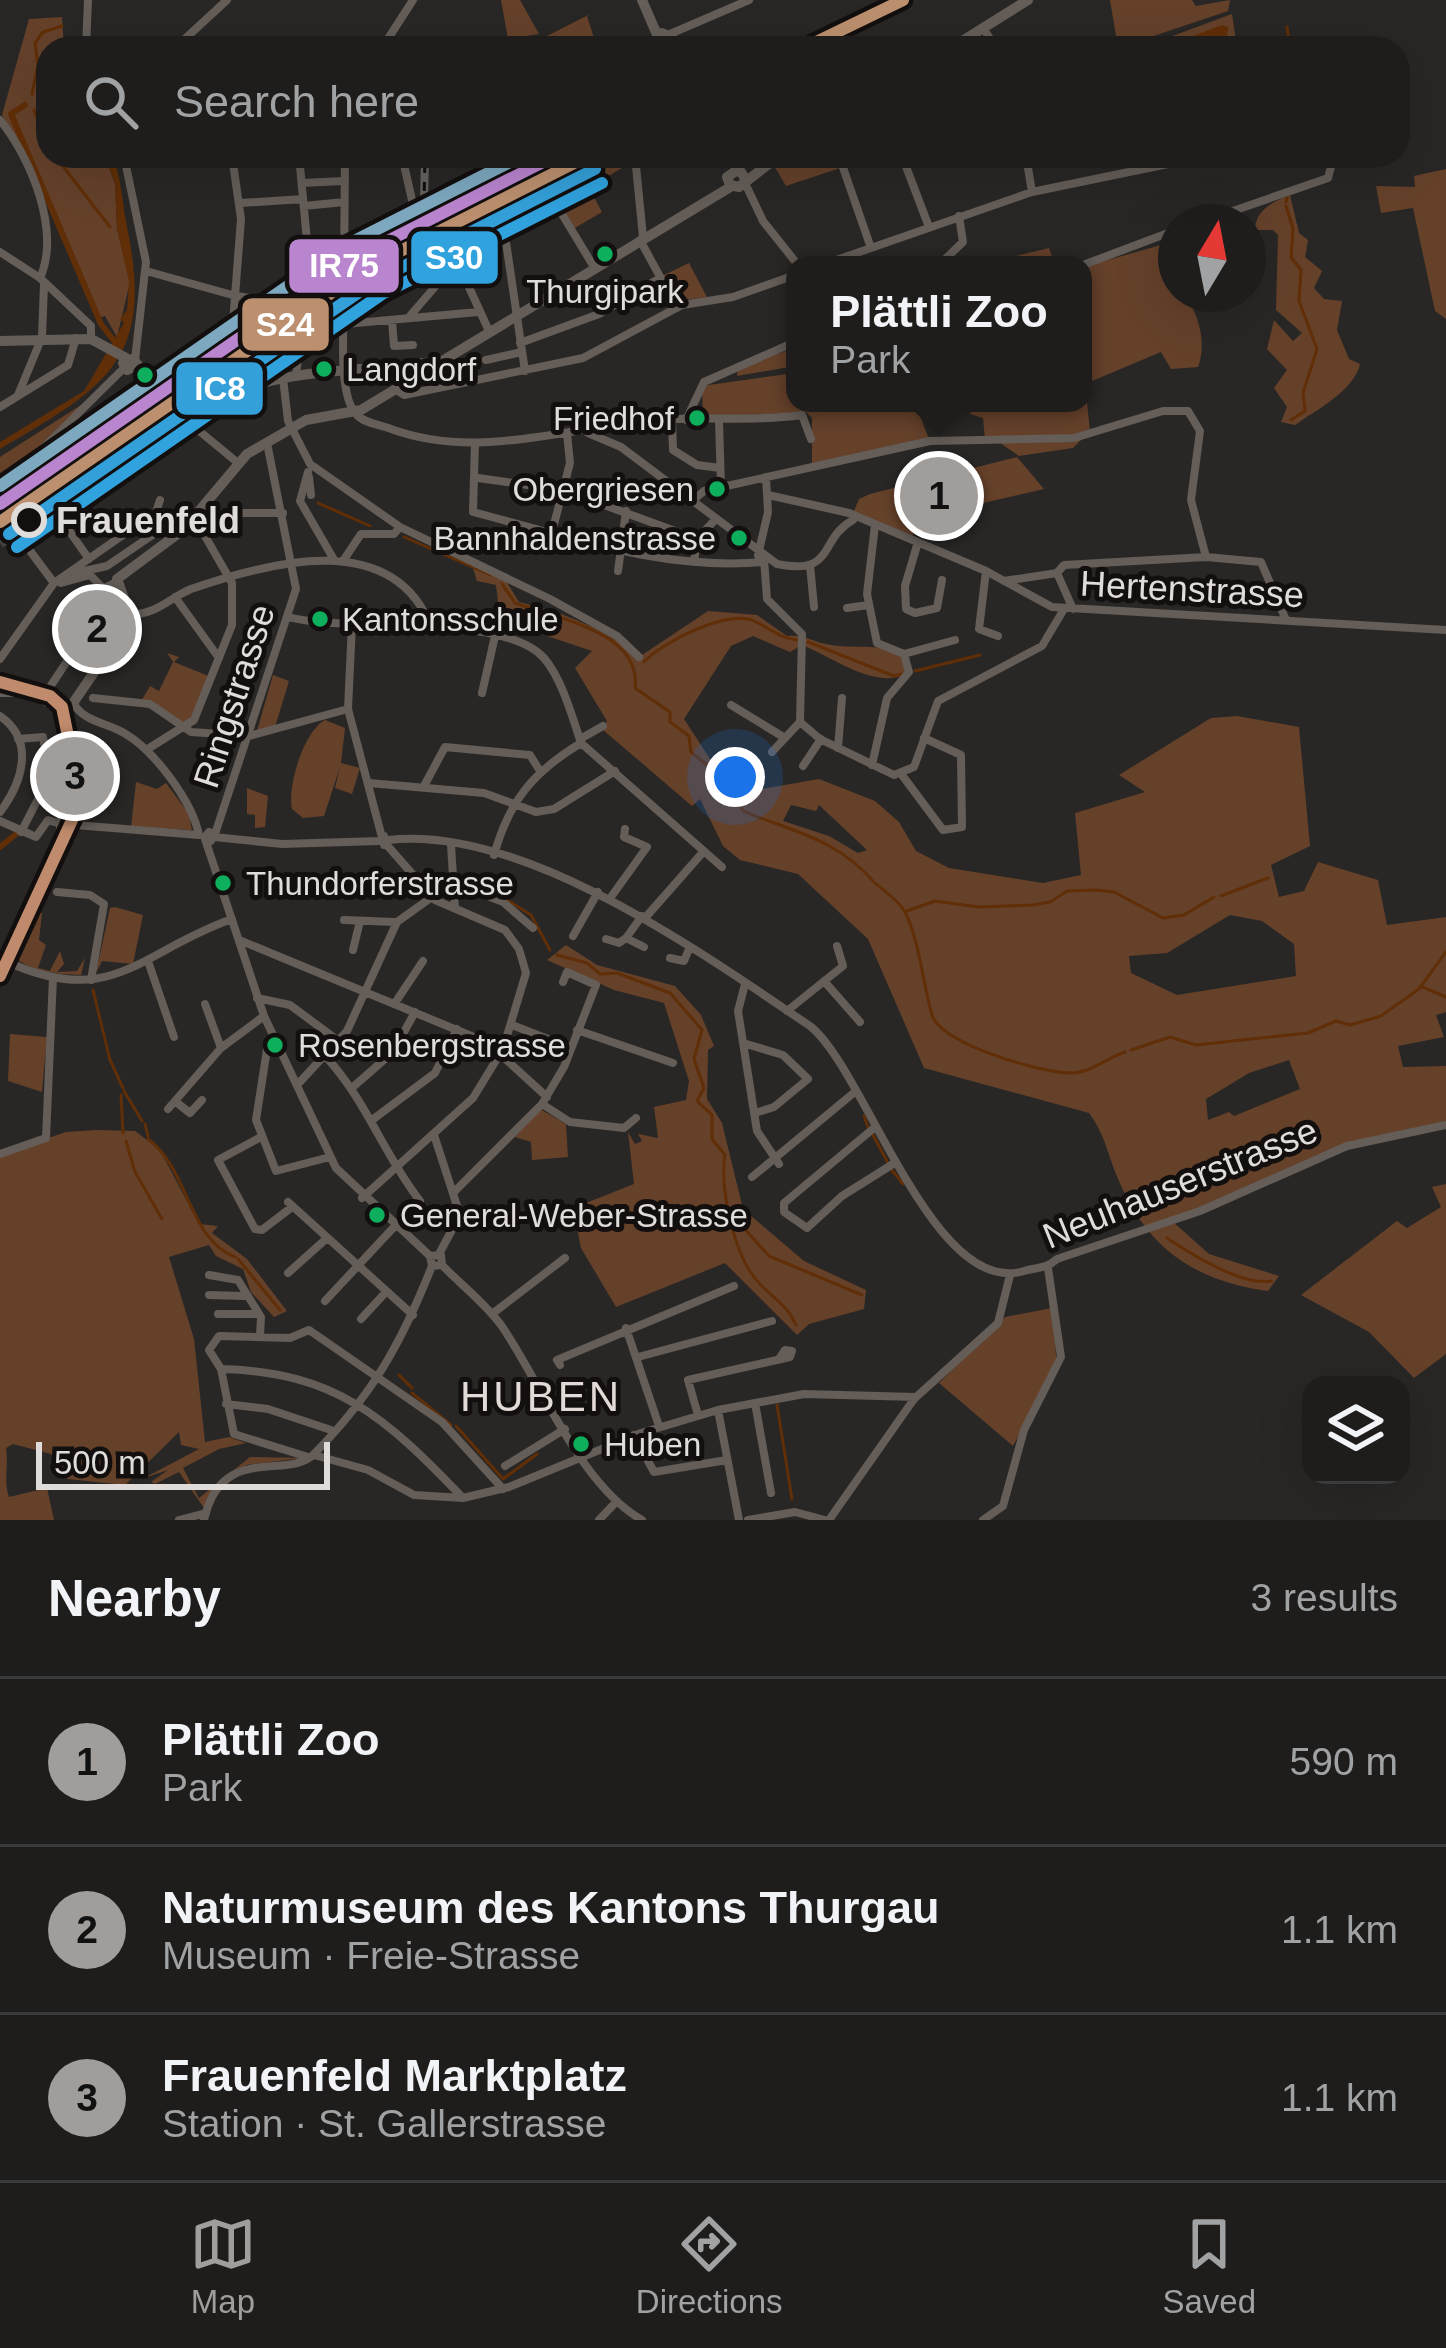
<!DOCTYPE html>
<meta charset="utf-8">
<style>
:root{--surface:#1f1d1c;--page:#272625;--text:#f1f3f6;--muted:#a1a2a3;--line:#3c3b3b;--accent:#a09d9b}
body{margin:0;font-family:Arial,sans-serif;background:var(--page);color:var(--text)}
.controls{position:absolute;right:36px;bottom:36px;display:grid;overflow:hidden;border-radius:24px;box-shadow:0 12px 48px #0002}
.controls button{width:108px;height:108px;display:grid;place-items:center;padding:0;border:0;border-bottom:3px solid var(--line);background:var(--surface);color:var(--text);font:60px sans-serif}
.compass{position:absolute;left:1158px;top:204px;width:108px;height:108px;border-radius:50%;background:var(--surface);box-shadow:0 12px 48px #0002;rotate:10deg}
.scale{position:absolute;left:36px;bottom:30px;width:294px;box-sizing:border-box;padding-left:12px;border:6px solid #e0dcda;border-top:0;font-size:33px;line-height:42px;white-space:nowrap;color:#e0dcda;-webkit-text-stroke:9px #120f0e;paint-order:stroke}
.you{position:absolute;left:735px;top:777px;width:42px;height:42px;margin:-30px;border:9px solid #fff;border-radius:50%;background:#1a73e8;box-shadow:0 0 0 18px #1a73e833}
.badge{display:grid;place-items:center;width:78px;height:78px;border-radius:50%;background:var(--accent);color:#111;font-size:39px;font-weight:700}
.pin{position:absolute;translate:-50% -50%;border:6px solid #fff;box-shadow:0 3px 12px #0006}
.popup{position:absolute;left:786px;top:256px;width:306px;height:156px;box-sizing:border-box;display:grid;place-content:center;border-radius:24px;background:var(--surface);filter:drop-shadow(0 3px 9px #0005);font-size:39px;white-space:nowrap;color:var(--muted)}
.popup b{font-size:45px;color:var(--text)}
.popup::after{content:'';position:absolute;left:50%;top:100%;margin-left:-24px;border:24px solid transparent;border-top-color:var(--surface)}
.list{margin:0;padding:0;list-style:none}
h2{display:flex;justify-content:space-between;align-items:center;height:156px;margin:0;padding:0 48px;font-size:51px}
h2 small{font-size:39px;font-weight:400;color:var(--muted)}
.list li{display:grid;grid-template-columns:78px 1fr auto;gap:36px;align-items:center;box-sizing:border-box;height:168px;padding:0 48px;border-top:3px solid var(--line)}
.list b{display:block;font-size:45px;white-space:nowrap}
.list p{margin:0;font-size:39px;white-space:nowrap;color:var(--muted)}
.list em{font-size:39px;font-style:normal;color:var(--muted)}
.icon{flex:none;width:66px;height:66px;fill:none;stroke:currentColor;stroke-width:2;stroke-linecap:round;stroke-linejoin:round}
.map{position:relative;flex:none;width:1446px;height:1520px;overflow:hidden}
.search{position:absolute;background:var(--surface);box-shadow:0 12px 48px #0002;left:36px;right:36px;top:36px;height:132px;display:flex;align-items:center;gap:30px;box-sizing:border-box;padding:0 42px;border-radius:36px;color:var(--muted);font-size:45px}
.sheet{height:660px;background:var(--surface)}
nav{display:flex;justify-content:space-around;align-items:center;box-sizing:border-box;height:168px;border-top:3px solid var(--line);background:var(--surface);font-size:33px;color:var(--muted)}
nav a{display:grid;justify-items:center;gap:6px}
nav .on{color:var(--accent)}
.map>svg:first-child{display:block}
</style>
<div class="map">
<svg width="1446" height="1520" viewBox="0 0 1446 1520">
<rect width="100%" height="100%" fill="#292725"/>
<path fill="#65412a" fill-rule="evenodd" d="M501 0H520L539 34 508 39Z
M1110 0H1192L1196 6 1230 0 1228 11 1118 48Z
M596 11 587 16 594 38 545 43V37Z
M1232 14 1237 48H1225L1228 27 1181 45 1172 41 1161 48H1140Z
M62 17 64 48H48V156H105L115 184 117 228 130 282 117 337 105 316 97 318 58 220 2 115 29 19Z
M622 156H629L630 163 589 188 602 212 573 229 554 197 556 188Z
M784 156H836L840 168 786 186 773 164Z
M1446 169V319L1435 311 1413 208 1381 213 1376 186 1415 187 1414 176Z
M1290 195 1299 233 1308 240 1305 257 1322 271 1314 288 1324 299 1342 301 1337 330 1349 359 1360 364C1354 391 1316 410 1295 425L1281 422 1287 407 1274 388 1287 370 1267 349 1274 320 1293 341 1302 333 1276 310 1278 235 1273 230H1255C1255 211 1273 201 1290 195Z
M1161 245 1176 255V294H1184C1199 314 1207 343 1198 367L1171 369 1161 352 1085 384 1090 431 1073 448 1019 456 996 440 985 439 983 418 970 414 972 403H1083V267Z
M1049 248 1055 265 982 264Z
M689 263 707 297 677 301 662 276Z
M795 348V366L737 376 738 368Z
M795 373V403H915L929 439 812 464V418L806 412 703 417 702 386Z
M81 405 85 410 38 453 0 479V457Z
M1017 457 1044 489 944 512 941 505 914 510 913 536 853 513 859 499 870 494Z
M472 565 505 579 519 602C562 612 604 628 639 657L708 611 757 615 787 636C804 634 811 641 826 644 853 650 876 642 904 654L908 673C876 691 833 657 802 645L790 652 753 636 731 646 684 719 723 779 740 793 819 779 875 801 899 822 916 851 949 868 1043 883 1081 875 1075 813 1145 792 1119 775 1211 718 1237 716 1299 727 1310 846 1271 865 1279 897 1304 891 1318 862 1378 880 1387 925 1446 917V1012L1436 1015 1444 1037 1398 1046 1403 1067 1446 1066V1125L1347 1146 1173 1222 1209 1254 1279 1276 1268 1291C1195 1281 1148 1249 1119 1181 1108 1156 1105 1134 1089 1113L924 1068 868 939 798 874 740 860 723 846 700 799 692 806 602 729 607 721 575 668 592 651 535 632H514L500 619 496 585 477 581ZM791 805 816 811 819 805 867 850 858 853 829 836 783 821ZM1230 915 1262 921 1294 944 1296 976 1177 995 1131 973 1129 956 1167 953ZM1289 1060 1300 1089 1234 1116 1229 1112 1208 1120 1206 1099 1249 1073Z
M167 653 179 657 174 662 211 677 187 729 164 710 140 703 150 686 159 691 173 662Z
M273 675 289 681 275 727 257 731Z
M325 720 345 728 341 763 360 768 352 794 335 788 340 767 324 816 303 818 292 809C287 786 304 731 325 720Z
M136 782 157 789 166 783 189 814 192 830 131 827Z
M247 788 268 796 265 827 255 828V815L247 814Z
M115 907 143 915 133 964 102 961 96 973 110 908Z
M36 911 42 913 39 940 46 945 38 968 50 971 60 951 64 964 57 972 77 971 85 958 81 975C57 974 34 972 15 958Z
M566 945 597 965 675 986 701 1015 714 1046 708 1050 707 1099 722 1123 743 1209 804 1261 866 1290 864 1309 809 1324 797 1335 725 1263 616 1307 581 1248 575 1218 586 1203 634 1184 628 1132 635 1144 642 1141 638 1134 658 1138 654 1107 686 1100 689 1081 664 1003 614 990 547 960Z
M10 1034 47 1037 42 1092 8 1081Z
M540 1109 566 1124 568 1157 532 1160 531 1142 515 1137Z
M96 1130 135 1131 160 1150 199 1224 218 1226 212 1233 247 1259 287 1311 274 1317 251 1292 243 1269 216 1256 209 1245 169 1257 194 1339 205 1442 229 1437 246 1443 219 1449 183 1468 199 1498 250 1457 304 1458 246 1465 204 1508 179 1472 155 1484 151 1482 168 1470 144 1478 199 1449 181 1445 179 1432 125 1485 68 1479 51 1454 13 1444 6 1448C9 1466 3 1480 9 1497L47 1488 54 1520H0V1154L66 1132Z
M1446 1184V1354L1414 1378 1369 1332 1301 1295 1397 1221 1407 1228 1441 1207 1432 1187Z
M1052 1308 1057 1366 1013 1446 939 1383 1005 1317Z"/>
<path fill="#602e07" d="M1222 25 1228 27 1225 48H1161Z
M105 156H113C122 181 122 203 127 227 155 360 106 387 0 449V442L84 391 124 323 120 319 127 310 129 282 117 228 115 183Z"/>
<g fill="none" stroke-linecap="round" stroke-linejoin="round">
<path stroke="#602e07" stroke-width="3" d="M1287 27 1290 48
M32 94 38 65 35 43 43 32 62 26
M34 110 48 148
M55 156 110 227
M1286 202 1287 197
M1286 206 1293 228 1291 257 1301 270 1299 301 1317 349 1303 393 1305 411 1291 420
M318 503 370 526
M404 537 491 575
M502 584 515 603C560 619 642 633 635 688L670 712V722L689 736 691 752 729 783 743 811C790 831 836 838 873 881 884 892 898 899 905 912 921 945 922 983 933 1018 949 1046 1038 1072 1071 1073 1091 1073 1108 1057 1125 1052
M808 642 894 676 902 674
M644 662C662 642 728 609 754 621 770 628 779 638 797 640
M915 671 980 655
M417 874 449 878
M309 875 362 886 391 883
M456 880 493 891 531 915 550 950
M1221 896 1268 878
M907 911 935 901 979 907 1033 905 1050 902 1067 891 1096 890 1114 892 1163 918 1184 915 1214 897
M557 955 587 963 600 974 617 973 670 993 702 1030 694 1059 704 1088 697 1101 712 1115V1139L725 1155C719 1187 734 1258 760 1284 773 1298 788 1306 796 1325
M1420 986 1446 997
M93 990 110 1060 123 1088
M1131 1050 1170 1037 1196 1045 1308 1033 1336 1021 1350 1025 1381 1016 1419 989 1446 952
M124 1091 142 1121
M121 1095 123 1133
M864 1116 868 1127
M145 1124 148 1136
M873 1135 888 1163
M148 1139C189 1169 188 1239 235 1257
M126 1141 135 1172 162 1219
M891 1169 903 1184
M735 1218 769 1256 862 1295
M1167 1238C1191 1254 1242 1286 1271 1281
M238 1259 280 1310
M399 1375 412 1388
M412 1393 451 1425
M777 1405 792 1499
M456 1426 503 1479 537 1454"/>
<path stroke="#602e07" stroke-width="6" d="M25 105 11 114 101 324 118 346
M0 847 16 834"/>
<path stroke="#444240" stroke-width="10" stroke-dasharray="10 5" stroke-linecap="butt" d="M164 397 173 407
M0 543 59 509"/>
<path stroke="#645d58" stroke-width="8" d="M983 28 996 48
M670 34 749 0
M86 48 88 0
M175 48 227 0
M382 48 413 0
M652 48 661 47
M0 120C31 158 61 231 40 278
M124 156 146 262 135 360
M332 156H345
M402 156 412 200 457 261 489 331
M520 156 523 162
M635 156 643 237
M839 156 871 248
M902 156 929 227
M1026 156 1032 192
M302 183 344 181
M745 183 763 221 798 265
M241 203 303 199
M304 206 344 202
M1201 222 1328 178 1334 156
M640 240 677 308
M308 248 344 245
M0 252 40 278 91 326V339
M457 261 502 215 525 371
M822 265 1032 192 1192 159 1308 156
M939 265 963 242 959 216
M1083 265 1176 230
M594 267 548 191 612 156
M146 271 236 296 301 305 309 262 299 156
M344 272 345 156
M344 288C345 317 336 395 357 415 364 423 381 425 391 429 479 461 566 427 654 420 704 416 752 422 802 415L811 439
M409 317 452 267 445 253
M392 320 394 346 413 345
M520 343 599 314 660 278
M486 360 522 352
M296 374 304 318 345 324 478 312
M283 378 288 421 310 464 400 527 550 599 617 636 639 657
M154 385 177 386 226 358 231 348 241 219 232 156
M395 389 404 395 583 358 682 305 733 297 795 275
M18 395 42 337 44 284
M0 407 68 365 76 338
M672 420 673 450 697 465 720 468
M686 420 704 382 795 342
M719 420 721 487
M192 425 238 463
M588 433 621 447 777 564C836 576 818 539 853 520
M267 443 296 589 214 837 282 844 379 841
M475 443 473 512C569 537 665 571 763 562
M38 453 124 368
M308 472 300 501 333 558
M309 477 311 495
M478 478 563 490 697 539
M768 495 849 513 986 571 1052 607 1446 630
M691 502 704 491 930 441 1074 438 1163 411H1188L1200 431 1191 500 1206 557 1261 562 1286 620
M56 506 61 508 59 514 53 512Z
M62 511 98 482 101 461 118 459
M198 513H283
M58 515 89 559
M875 525 867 594 877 643 904 654 955 640
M552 532 570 463 567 433
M22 540 54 583
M918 542 905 586 906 609 915 613 937 608 942 580
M758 555 768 512 766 477
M764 559 767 599 802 634 800 722 820 739 894 775 914 767 938 701 1042 646 1064 609
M343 561 361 534H394L400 527
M694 562 697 539 714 521
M810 565 814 607
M618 571 626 511
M986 571 979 629 998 636
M75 573 107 566 170 523 183 530
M1057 573 1073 609
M1004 581 1057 573 1064 565 1206 557
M61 583 90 575 101 586
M175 597 219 658
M847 608 868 605
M131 614C154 616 171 597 191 589 269 562 393 528 431 627
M288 617C348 633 503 612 544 658 562 679 572 716 581 743
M352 624 348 709 384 845V836
M68 653 93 672
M0 659 54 583 156 512 160 500
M482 693 495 636
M44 696 95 619 88 597 116 582
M93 698 150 704 191 732 249 736 348 709
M74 704C84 722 108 723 124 733 154 750 192 801 199 835
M731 705 785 738 800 722
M0 716C36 741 22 783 0 812
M18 739 43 737 50 776 21 832
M580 739 603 726
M581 743 722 867
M838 748 842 698
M146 750 194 720 232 625V583L194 517
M772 752 785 738
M872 765 887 698 909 672 904 654
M803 766 821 739
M902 775 943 830 962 827 961 755 924 738
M369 783 484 793 536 812 554 809 615 771
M424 786 445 747 530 755 540 771
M0 821 36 837 48 820 64 825
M63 824 199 835
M209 832 214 835 211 841 205 837Z
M205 839 264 1016 336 1168 430 1256
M388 840C523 824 703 954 810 1026 865 1069 933 1299 1024 1271 1038 1267 1046 1269 1057 1259L1200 1211 1347 1146 1446 1125
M451 845 455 908
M494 855C509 801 533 772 581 743
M452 882 503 902 533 928
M57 892 90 895 104 904 91 980
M611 897 647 847 624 837 625 829
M642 916 626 938 644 947
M645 918 704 851
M344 920 395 922
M573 936 598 892
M606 939 619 943 626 938
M239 940 503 1049
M353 950 360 921
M670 958 684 961 690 947
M3 960C113 1011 138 952 232 919
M149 964 174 1037
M824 981 860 1022
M745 984 738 1011 757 1131 779 1164
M257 998 290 1005 340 1042
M395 1003 423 961
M205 1004 221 1048
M787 1011 843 966 837 946
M512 1025 571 1048
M577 1030 673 1063
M274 1037 268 1043 256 1120 276 1171 330 1157
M743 1043 783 1055 808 1079 774 1107 755 1113
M500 1054 547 1097
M327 1058C367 1102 384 1155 420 1201
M298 1084 347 1031 397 922 432 897
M353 1087 393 1052 415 1012
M176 1102 190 1113 202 1100
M542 1104 570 1122 624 1128 636 1118
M168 1109 221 1048 264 1016
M372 1120 435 1073 457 1029
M874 1128 784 1203V1212L807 1228 842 1196 893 1164
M434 1135 460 1215 439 1254
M261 1137 218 1160 255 1229 262 1230 292 1207
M0 1154 46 1138 53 978
M752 1177 856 1091
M454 1192 542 1104 564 1067 596 985 567 972 563 982
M362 1198 473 1098 503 1049 526 973 519 949 505 930 435 900 386 844
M288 1202 413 1315
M442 1265 432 1266 430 1256 441 1255 442 1265C461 1285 484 1302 501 1325 542 1384 579 1484 642 1520
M288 1273 326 1239
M209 1275 238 1280 261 1317 260 1336
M209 1295 244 1296
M325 1301 394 1227
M218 1314H257
M492 1314 565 1258
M361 1319 386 1292
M626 1328 659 1426
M638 1357 772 1321
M560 1365 557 1360 734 1286
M221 1369C337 1372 386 1418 463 1498
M755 1403 771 1493
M226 1404 268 1409 331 1430
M718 1410 739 1520
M698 1415 688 1380 790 1357 792 1351 785 1350 779 1359
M634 1435 654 1472 727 1460
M314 1455 368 1470 414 1495 463 1498 509 1487 641 1433 718 1410 804 1394 916 1397
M308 1457 234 1434 221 1369 209 1350 219 1336 290 1338 309 1330 442 1422 503 1489
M505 1466 565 1429
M179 1520 206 1513
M204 1520C221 1442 288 1481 314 1454 373 1394 401 1344 432 1266
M599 1520 616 1502
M748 1520 795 1512 825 1520
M829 1520 914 1399 998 1323 1010 1275
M983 1520 1003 1506 1024 1430 1061 1357 1048 1268"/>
<path stroke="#655e58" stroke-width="10" d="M642 0 658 37
M662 33 673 38 667 48
M951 48 1028 0
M730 156 749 163 767 156
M746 180 739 169 727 177 730 185 739 187 779 156
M0 341 91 339 126 358
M135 366 127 370 123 363 133 359 164 397
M178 424a7 7 0 1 1 14 0a7 7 0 1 1-14 0Z
M188 418C256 365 351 374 432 362
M125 465 181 429
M107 478 119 467V458L125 462 122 467
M0 678 3 681
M0 692H30L59 708
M67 712 131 618 117 579 183 530 247 454 306 420 361 410 732 186
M63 714 69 776
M0 966 60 837 68 771"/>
<defs>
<path id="rail" d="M584 48 598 46
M793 48 892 0
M401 238 424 203 425 156
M303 309 403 240 573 156"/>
</defs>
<use href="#rail" stroke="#65625e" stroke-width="8"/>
<use href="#rail" stroke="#120f0e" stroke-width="3" stroke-dasharray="9" stroke-linecap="butt"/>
<defs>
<path id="rail-1" d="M804 48 903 0
M0 522 367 268 588 156"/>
<path id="rail-2" d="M9 534 375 281 595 169"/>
<path id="rail-3" d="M0 504 358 256 555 156"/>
<path id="rail-4" d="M17 547 382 294 602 183"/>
<path id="rail-5" d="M0 486 350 243 522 156"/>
<path id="rail-6" d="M0 682 50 696 62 707 72 756 73 818 0 976"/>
</defs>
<use href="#rail-1" stroke="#120f0e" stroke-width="21"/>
<use href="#rail-2" stroke="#120f0e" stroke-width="21"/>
<use href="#rail-3" stroke="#120f0e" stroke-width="21"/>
<use href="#rail-4" stroke="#120f0e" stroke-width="21"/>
<use href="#rail-5" stroke="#120f0e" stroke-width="21"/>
<use href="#rail-6" stroke="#120f0e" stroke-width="21"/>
<use href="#rail-1" stroke="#bc906e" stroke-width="12"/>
<use href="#rail-2" stroke="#34a0da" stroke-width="12"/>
<use href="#rail-3" stroke="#ba85cf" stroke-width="12"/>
<use href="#rail-4" stroke="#30a2de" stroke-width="12"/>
<use href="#rail-5" stroke="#7da9c0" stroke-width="12"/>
<use href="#rail-6" stroke="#c08b6c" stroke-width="12"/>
</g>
<g fill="#0daf5c" stroke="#120f0e" stroke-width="4.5">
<circle cx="605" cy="254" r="10"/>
<circle cx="324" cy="369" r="10"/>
<circle cx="145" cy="375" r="10"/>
<circle cx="697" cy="418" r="10"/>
<circle cx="717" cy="489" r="10"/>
<circle cx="739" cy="538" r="10"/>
<circle cx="320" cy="619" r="10"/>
<circle cx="223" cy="883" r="10"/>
<circle cx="275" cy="1045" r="10"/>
<circle cx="377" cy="1215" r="10"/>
<circle cx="581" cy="1444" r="10"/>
</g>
<circle fill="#120f0e" stroke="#e0dcda" stroke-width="6" cx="29" cy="520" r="15"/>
<g text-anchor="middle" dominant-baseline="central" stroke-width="10" stroke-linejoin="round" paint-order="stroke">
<g font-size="33" fill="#e0dcda" stroke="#120f0e" text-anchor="start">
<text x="605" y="291" text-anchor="middle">Thurgipark</text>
<text x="346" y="369">Langdorf</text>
<text x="674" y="418" text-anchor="end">Friedhof</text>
<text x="694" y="489" text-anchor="end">Obergriesen</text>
<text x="716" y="538" text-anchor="end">Bannhaldenstrasse</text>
<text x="342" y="619">Kantonsschule</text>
<text x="246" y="883">Thundorferstrasse</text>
<text x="298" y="1045">Rosenbergstrasse</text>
<text x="400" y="1215">General-Weber-Strasse</text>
<text x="604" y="1444">Huben</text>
</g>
<g font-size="36" font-weight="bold" fill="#e0dcda" stroke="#120f0e" text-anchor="start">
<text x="56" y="520">Frauenfeld</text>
</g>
<g font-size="36" fill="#e0dcda" stroke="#120f0e">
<text transform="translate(1192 589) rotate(3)">Hertenstrasse</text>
<text transform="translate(234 696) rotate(-72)">Ringstrasse</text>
<text transform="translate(1180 1183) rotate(-22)">Neuhauserstrasse</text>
</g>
<g font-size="42" letter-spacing="3" fill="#e2dad6" stroke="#120f0e">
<text x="541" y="1396">HUBEN</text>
</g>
</g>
<g stroke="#120f0e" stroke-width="4.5">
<rect x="409" y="229" width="91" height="57" rx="12" fill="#30a2de"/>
<rect x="287" y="237" width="114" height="58" rx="12" fill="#ba85cf"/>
<rect x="240" y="296" width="91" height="57" rx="12" fill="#bc906e"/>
<rect x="174" y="360" width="91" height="57" rx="12" fill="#34a0da"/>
</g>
<g font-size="33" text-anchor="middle" font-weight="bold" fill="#fff">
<text x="454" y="269">S30</text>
<text x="344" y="277">IR75</text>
<text x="285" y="336">S24</text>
<text x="220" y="400">IC8</text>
</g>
</svg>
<div class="controls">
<button><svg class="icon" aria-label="layers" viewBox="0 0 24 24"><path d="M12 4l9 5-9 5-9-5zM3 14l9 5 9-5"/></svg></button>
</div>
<svg class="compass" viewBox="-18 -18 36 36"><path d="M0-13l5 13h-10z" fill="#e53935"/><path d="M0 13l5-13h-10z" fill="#a1a2a3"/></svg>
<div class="scale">500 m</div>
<div class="you"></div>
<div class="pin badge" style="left:939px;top:496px">1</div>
<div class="popup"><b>Plättli Zoo</b>Park</div>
<div class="pin badge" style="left:97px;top:629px">2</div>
<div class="pin badge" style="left:75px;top:776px">3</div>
<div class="search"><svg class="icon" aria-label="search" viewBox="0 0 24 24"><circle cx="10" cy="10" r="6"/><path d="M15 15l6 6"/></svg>Search here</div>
</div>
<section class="sheet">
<h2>Nearby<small>3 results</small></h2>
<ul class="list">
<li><span class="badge">1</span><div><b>Plättli Zoo</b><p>Park</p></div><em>590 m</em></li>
<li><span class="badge">2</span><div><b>Naturmuseum des Kantons Thurgau</b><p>Museum · Freie-Strasse</p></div><em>1.1 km</em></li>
<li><span class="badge">3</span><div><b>Frauenfeld Marktplatz</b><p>Station · St. Gallerstrasse</p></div><em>1.1 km</em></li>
</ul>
</section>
<nav>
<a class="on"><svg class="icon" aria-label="map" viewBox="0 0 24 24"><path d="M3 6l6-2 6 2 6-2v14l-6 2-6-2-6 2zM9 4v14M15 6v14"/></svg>Map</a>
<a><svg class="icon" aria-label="directions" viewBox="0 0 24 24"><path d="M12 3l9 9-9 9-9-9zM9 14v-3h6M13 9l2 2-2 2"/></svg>Directions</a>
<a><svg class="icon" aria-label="saved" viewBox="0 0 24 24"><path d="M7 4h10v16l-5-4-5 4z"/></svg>Saved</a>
</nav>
